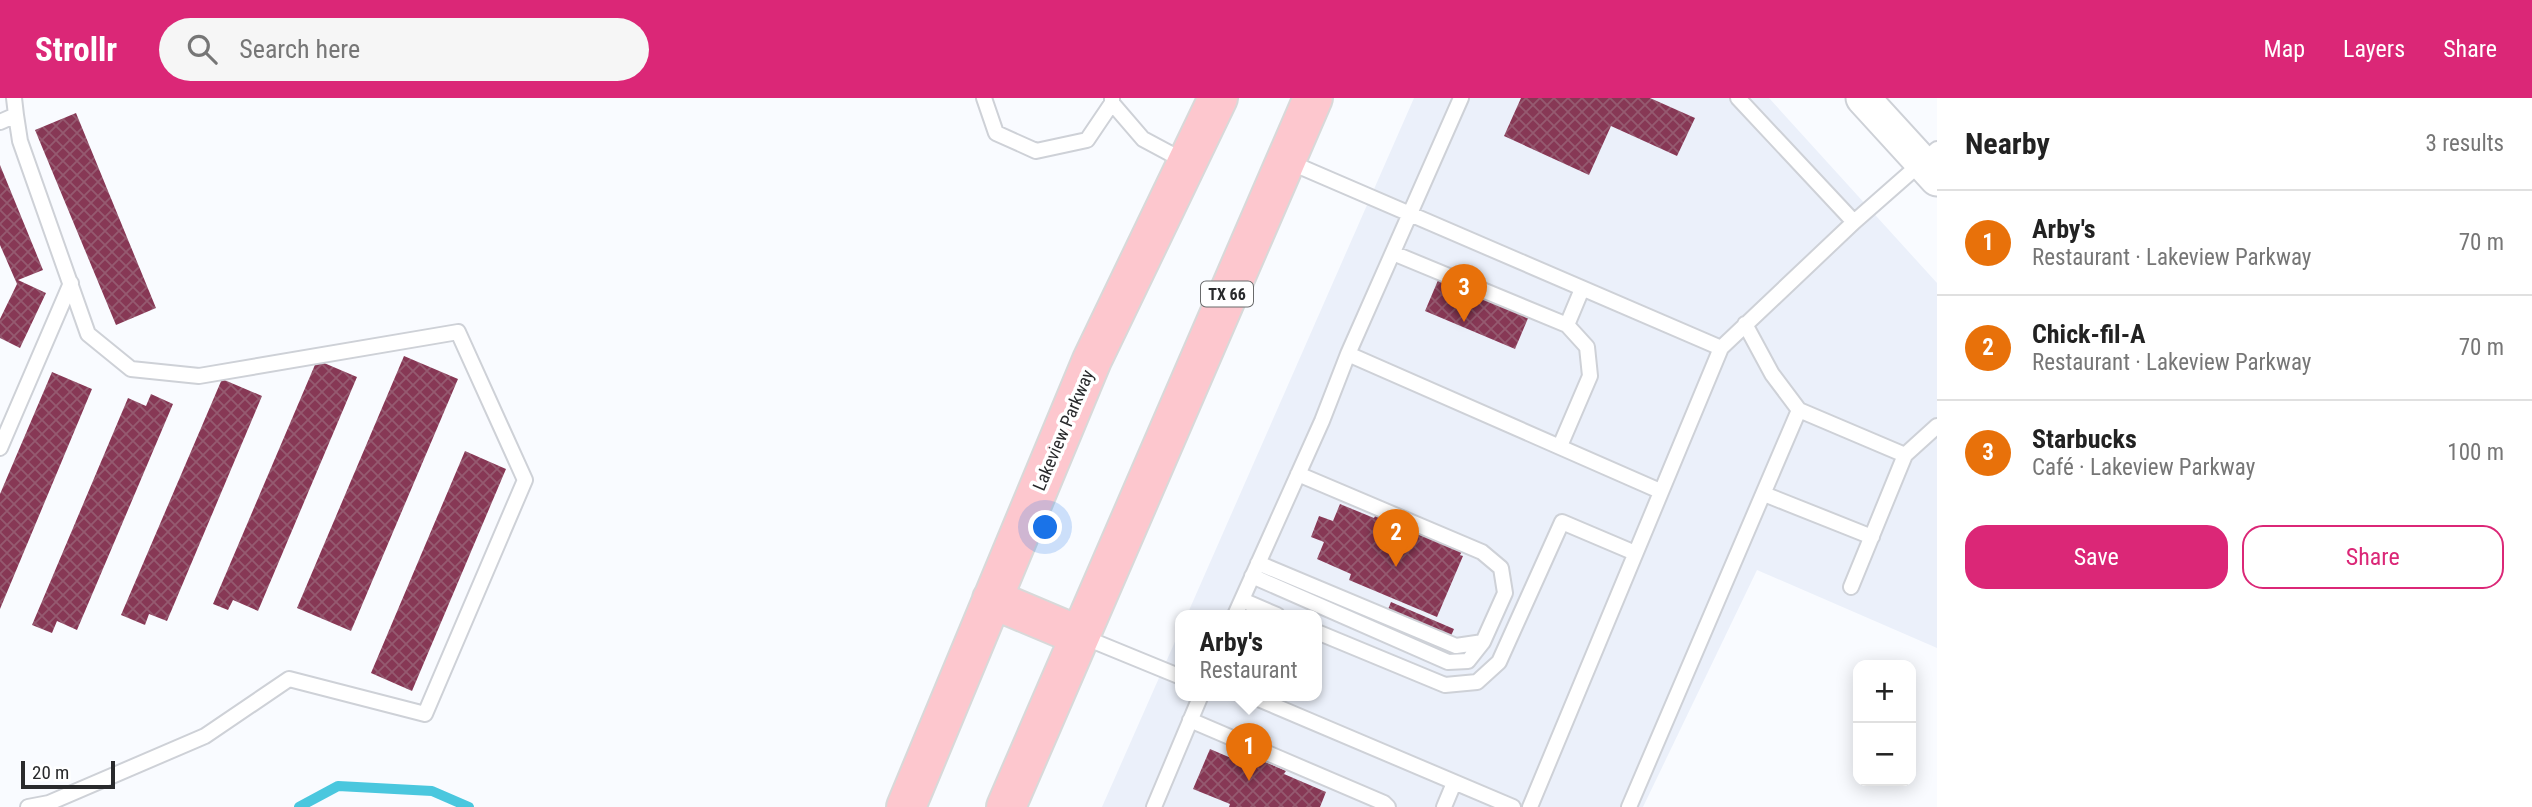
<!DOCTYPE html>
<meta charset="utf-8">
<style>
:root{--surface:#fff;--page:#f6f6f6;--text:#222;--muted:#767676;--line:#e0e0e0;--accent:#db2777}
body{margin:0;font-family:"Roboto Condensed",sans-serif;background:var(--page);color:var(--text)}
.controls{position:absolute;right:21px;bottom:21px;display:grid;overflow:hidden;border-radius:14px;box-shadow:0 4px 18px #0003}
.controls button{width:63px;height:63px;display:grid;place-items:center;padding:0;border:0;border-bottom:2px solid var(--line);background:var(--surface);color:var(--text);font:35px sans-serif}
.scale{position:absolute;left:21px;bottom:18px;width:94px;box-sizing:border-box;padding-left:7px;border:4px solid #292a2c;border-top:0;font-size:19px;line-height:24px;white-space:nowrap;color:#292a2c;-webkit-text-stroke:5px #fff;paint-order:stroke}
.you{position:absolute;left:1046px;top:430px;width:24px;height:24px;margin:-18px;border:5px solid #fff;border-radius:50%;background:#1a73e8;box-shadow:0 0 0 10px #1a73e833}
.badge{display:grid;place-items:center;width:46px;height:46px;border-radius:50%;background:var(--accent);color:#fff;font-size:23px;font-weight:700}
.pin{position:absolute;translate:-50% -58px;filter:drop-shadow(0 2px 4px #0008)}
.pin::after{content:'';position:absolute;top:37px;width:24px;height:21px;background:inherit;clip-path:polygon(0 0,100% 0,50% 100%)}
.popup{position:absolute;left:1175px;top:512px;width:147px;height:91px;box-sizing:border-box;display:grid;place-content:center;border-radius:14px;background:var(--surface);filter:drop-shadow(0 2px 5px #0005);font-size:23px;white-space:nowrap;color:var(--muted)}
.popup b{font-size:26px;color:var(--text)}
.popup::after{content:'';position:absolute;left:50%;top:100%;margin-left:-14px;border:14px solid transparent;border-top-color:var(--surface)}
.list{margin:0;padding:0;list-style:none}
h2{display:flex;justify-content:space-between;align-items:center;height:91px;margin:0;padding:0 28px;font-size:30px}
h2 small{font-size:23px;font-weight:400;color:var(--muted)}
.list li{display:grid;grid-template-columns:46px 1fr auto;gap:21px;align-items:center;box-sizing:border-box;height:105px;padding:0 28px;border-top:2px solid var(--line)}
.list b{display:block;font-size:26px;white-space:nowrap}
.list p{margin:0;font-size:23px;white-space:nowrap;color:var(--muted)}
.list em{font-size:23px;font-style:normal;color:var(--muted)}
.actions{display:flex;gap:14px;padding:21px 28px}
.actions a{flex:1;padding:16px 0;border:2px solid var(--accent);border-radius:21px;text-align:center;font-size:24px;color:var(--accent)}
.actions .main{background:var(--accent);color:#fff}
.icon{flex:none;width:38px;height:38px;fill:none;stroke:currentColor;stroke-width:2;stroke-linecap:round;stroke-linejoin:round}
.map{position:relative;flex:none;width:1937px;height:709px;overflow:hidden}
header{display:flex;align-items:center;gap:42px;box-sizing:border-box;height:98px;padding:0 35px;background:var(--accent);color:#fff}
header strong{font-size:33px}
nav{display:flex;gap:38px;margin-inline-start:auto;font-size:24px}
.search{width:490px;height:63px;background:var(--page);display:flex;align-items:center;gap:18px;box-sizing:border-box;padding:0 24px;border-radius:38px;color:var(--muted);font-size:26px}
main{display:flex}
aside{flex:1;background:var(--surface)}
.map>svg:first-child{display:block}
</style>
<header>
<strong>Strollr</strong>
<div class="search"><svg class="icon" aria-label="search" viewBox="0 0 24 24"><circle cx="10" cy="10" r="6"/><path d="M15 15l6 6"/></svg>Search here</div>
<nav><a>Map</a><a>Layers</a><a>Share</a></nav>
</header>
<main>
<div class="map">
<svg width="1937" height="709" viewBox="0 0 1937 709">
<defs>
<pattern id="building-cross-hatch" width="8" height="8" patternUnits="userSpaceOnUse" patternTransform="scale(1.75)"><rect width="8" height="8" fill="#873855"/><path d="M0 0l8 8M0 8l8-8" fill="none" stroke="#955a70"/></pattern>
</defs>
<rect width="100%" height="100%" fill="#f9fbff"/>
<path fill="#ebf0fa" d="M1414 0H1769L1937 185V550L1757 472 1643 709H1102L1181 530V597H1317V517H1187Z"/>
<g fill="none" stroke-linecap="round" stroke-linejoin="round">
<path stroke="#4ac7de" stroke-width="10" d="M299 709 338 688 432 693 469 709"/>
</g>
<path fill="url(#building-cross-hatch)" d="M1521 0H1650L1695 20 1677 58 1611 28 1589 77 1504 38Z
M76 15 156 210 116 227 35 32Z
M0 67 43 172 18 182 46 195 20 250 0 240V221L17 186 0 147Z
M1439 180 1529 218 1515 251 1425 213Z
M404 258 458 281 351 533 297 510Z
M317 262 357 279 258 513 233 502 228 512 213 506Z
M52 274 92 291 0 511V396Z
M222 281 262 298 167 523 149 516 145 527 121 517Z
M151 296 173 306 77 532 57 523 52 535 32 527 128 300 146 308Z
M465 353 506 371 412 593 371 575Z
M1340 406 1374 420 1380 409 1466 446 1460 457 1463 458 1437 519 1349 482 1351 476 1317 461 1324 444 1311 439 1319 418 1333 423Z
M1391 504 1454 531 1440 564 1377 538Z
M1210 651 1231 660 1235 651 1286 673 1284 676 1326 694 1320 709H1229L1230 706 1193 691Z"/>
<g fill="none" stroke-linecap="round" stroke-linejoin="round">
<defs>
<path id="service" d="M984 0 996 35 1036 53 1087 42 1112 5V0
M1738 0 1854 124
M1112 5 1143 41 1186 64
M16 17 20 43 88 236 131 271 199 278 458 234 525 382 425 616 289 581 205 638 49 705 28 709
M0 24 16 17 14 0
M1287 63 1721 250 1854 124 1937 51
M1393 155 1567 227 1587 249 1590 278 1560 348
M1745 226 1772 276 1799 312 1905 357 1937 328
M1567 227 1582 191
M1348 256 1660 393
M0 350 71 185
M1764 396 1872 439
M1258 465 1456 548 1483 544 1505 495 1501 470 1482 454 1298 376
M1252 478 1448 564 1468 563 1483 544
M1851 489 1905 357
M1242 502 1277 517
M1235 517 1322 323 1348 256 1461 0
M1317 534 1445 587 1477 584 1499 564 1562 424 1635 455
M1081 538 1181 579
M1249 597 1513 709
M1190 622 1384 705 1388 709
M1154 709 1201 597
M1444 709 1454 685
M1530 709 1721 250
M1629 709 1799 312"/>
<path id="tertiary" d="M1863 0 1937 81"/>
<path id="primary" d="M992 501 1080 538
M906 709 1092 262 1218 0
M1006 709 1313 0"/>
</defs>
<use href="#service" stroke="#ced1d7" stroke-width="18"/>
<use href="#tertiary" stroke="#ced1d7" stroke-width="37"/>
<use href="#primary" stroke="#d8d9d9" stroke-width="42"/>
<use href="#service" stroke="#fff" stroke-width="14"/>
<use href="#tertiary" stroke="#fff" stroke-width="33"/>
<use href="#primary" stroke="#fdc7ce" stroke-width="38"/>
</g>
<g text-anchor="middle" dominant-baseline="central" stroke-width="7" stroke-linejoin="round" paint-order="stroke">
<rect fill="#fff" stroke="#696a6b" stroke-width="2" x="1201" y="183.5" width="52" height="25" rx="5"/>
<g font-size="16" font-weight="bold" fill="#292a2c">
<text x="1227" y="196">TX 66</text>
</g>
<g font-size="18" fill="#292a2c" stroke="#fff">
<text transform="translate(1063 332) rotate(-67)">Lakeview Parkway</text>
</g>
</g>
</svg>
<div class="controls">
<button>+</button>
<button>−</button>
</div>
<div class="scale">20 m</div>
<div class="you"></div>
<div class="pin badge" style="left:1249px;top:683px;background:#e8710a">1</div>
<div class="popup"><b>Arby's</b>Restaurant</div>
<div class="pin badge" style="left:1396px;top:469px;background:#e8710a">2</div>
<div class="pin badge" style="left:1464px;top:224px;background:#e8710a">3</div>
</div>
<aside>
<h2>Nearby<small>3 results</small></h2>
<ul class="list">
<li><span class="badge" style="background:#e8710a">1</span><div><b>Arby's</b><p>Restaurant · Lakeview Parkway</p></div><em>70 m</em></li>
<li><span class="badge" style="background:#e8710a">2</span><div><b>Chick-fil-A</b><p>Restaurant · Lakeview Parkway</p></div><em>70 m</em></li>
<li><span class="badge" style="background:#e8710a">3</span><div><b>Starbucks</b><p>Café · Lakeview Parkway</p></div><em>100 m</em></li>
</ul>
<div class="actions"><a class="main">Save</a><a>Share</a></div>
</aside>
</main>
